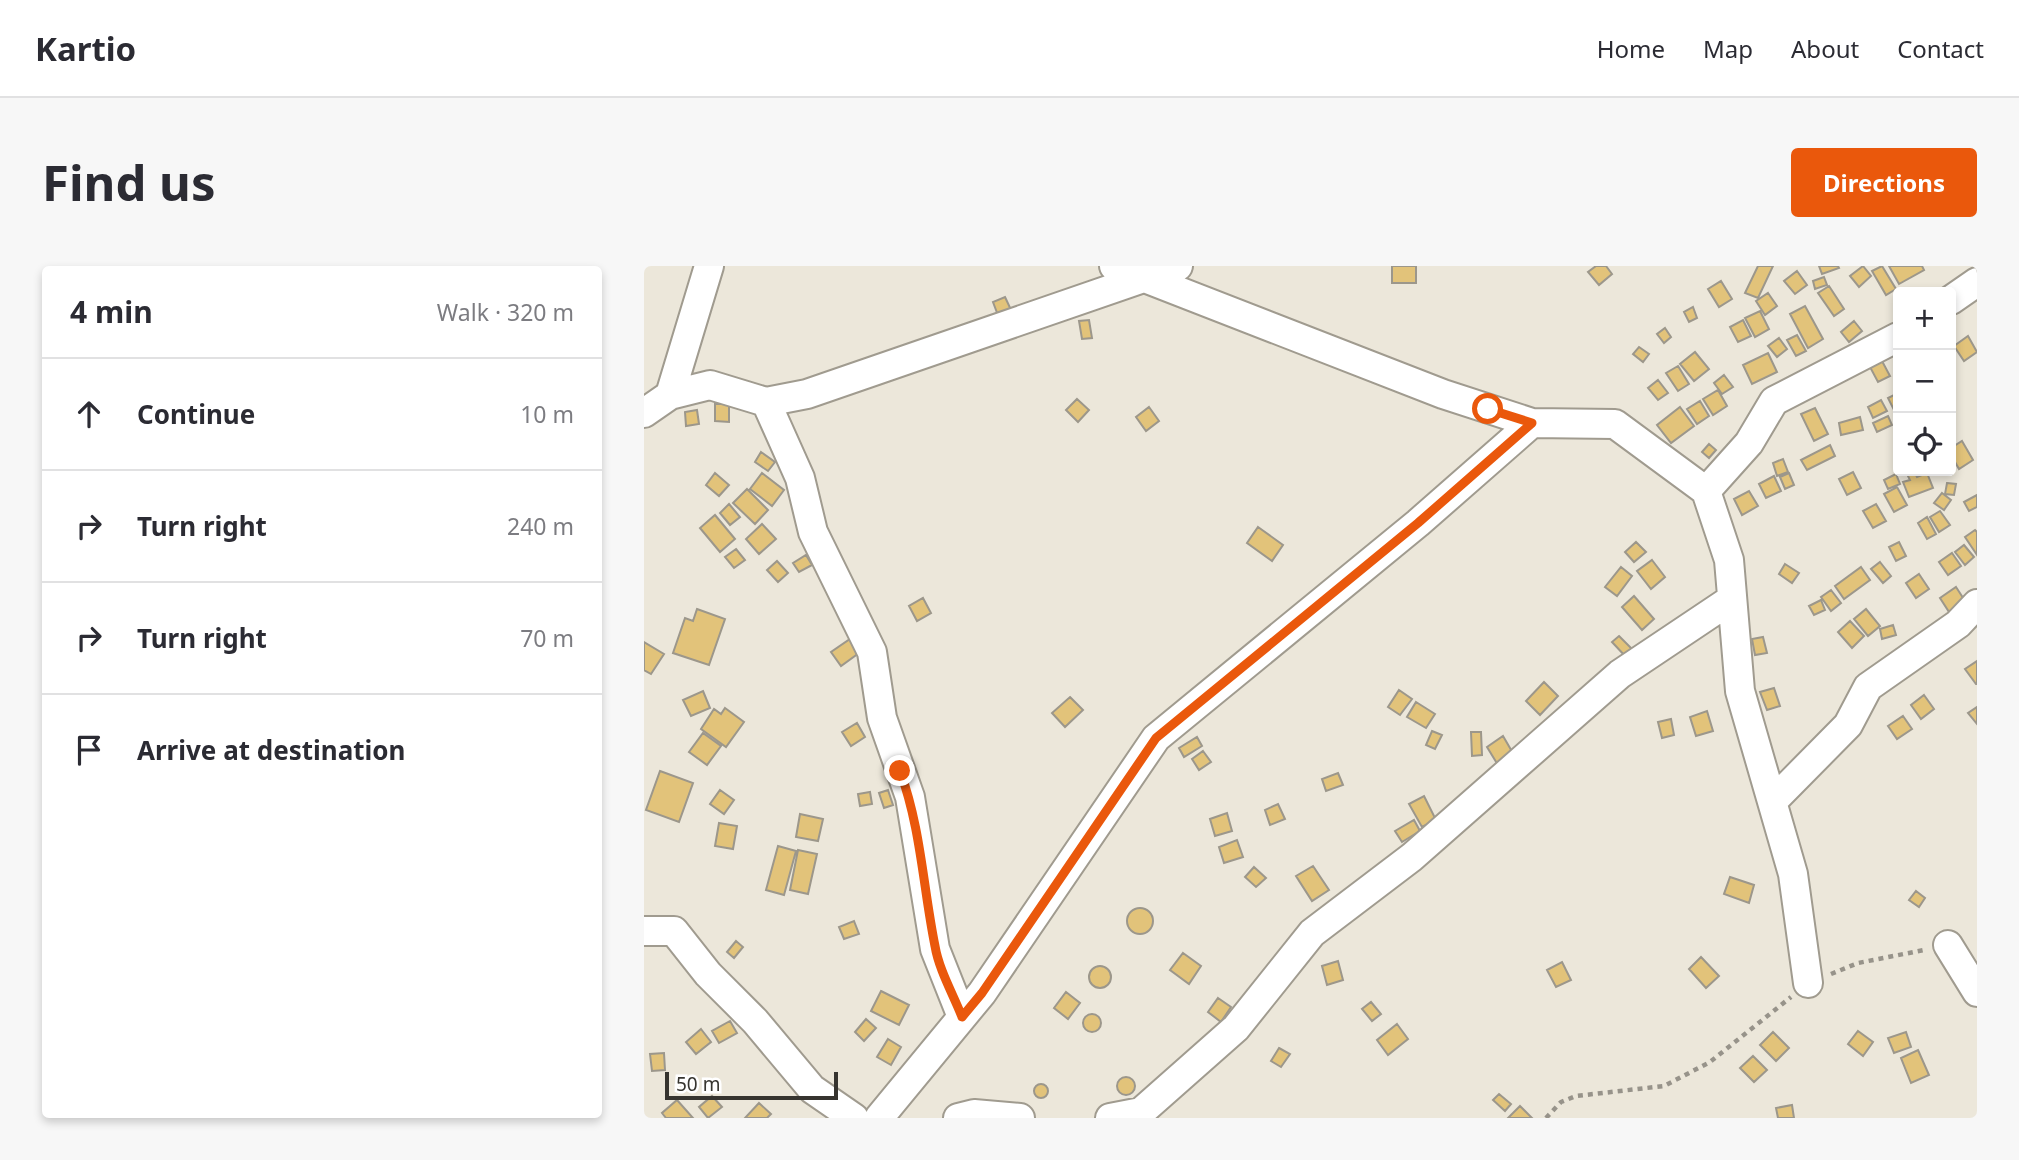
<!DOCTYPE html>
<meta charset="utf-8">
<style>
:root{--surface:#fff;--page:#f7f7f7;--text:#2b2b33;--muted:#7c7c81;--line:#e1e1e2;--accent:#ea580c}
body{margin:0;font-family:"Noto Sans",sans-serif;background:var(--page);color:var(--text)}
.controls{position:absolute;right:21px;top:21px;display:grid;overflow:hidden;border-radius:7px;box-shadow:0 4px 10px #0003}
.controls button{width:63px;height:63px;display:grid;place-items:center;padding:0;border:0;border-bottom:2px solid var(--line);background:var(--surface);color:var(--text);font:35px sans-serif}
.scale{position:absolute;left:21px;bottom:18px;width:173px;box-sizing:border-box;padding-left:7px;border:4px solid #36342f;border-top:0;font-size:19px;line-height:24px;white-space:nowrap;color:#36342f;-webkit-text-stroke:5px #fff;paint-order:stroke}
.stop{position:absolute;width:21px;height:21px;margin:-16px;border:5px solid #ea580c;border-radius:50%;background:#fff}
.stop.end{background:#ea580c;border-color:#fff;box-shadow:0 2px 7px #0008}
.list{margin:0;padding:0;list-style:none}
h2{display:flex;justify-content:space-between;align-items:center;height:91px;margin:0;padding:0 28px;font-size:30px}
h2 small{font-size:23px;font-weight:400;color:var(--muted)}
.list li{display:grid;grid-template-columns:46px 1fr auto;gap:21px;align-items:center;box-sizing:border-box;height:112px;padding:0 28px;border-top:2px solid var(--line)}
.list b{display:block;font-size:26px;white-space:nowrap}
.list em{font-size:23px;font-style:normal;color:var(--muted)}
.icon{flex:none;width:38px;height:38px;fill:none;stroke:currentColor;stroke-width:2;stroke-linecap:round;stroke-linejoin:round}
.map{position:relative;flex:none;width:1333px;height:852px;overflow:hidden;border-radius:7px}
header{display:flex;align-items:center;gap:42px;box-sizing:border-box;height:98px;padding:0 35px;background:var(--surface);border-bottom:2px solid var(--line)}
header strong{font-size:33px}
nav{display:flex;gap:38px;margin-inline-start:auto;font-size:24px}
.intro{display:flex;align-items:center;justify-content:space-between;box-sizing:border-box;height:168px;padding:0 42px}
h1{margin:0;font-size:49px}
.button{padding:18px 32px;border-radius:7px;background:var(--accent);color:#fff;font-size:24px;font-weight:700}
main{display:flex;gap:42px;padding:0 42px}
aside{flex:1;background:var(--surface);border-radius:7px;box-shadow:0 4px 10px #0003}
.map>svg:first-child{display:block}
</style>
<header>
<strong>Kartio</strong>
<nav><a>Home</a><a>Map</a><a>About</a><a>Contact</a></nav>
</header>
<div class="intro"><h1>Find us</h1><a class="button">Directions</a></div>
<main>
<aside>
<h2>4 min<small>Walk · 320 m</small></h2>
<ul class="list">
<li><svg class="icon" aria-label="ahead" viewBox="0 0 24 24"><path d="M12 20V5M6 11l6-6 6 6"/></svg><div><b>Continue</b></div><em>10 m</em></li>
<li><svg class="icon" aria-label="right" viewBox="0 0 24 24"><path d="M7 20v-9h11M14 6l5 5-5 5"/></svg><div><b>Turn right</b></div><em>240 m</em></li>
<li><svg class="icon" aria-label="right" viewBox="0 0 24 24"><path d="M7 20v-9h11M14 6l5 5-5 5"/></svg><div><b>Turn right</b></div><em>70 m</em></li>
<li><svg class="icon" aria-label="arrive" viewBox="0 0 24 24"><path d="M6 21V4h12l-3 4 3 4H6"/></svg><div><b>Arrive at destination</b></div></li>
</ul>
</aside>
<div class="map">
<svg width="1333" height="852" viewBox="0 0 1333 852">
<rect width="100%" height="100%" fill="#ece7da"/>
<path fill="#e2c37a" stroke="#9c978b" stroke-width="2" d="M748 0H772V17H748Z
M952 0H962L968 8 955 19 944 6Z
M1114 0H1129L1114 32 1101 27Z
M1175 0H1194L1195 2 1178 8Z
M1219 0 1227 10 1215 21 1206 10Z
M1238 0 1252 23 1242 29 1228 5Z
M1245 0H1278L1280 4 1255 18Z
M1153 5 1163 19 1151 28 1140 15Z
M1180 11 1183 19 1171 23 1169 15Z
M1077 15 1088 33 1075 41 1064 23Z
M1185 20 1200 43 1190 50 1174 27Z
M1124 27 1133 40 1121 49 1112 35Z
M361 31 368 46 355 52 349 36Z
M1161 40 1179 73 1164 82 1146 48Z
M1049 41 1053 52 1045 56 1040 46Z
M1116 45 1125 63 1111 71 1101 52Z
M445 54 448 72 438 73 435 55Z
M1099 54 1107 70 1094 76 1086 61Z
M1210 55 1218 65 1205 76 1197 66Z
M1021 62 1027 71 1020 77 1013 68Z
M1153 69 1162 85 1152 90 1143 74Z
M1324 70 1333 86 1320 95 1310 80Z
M1135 72 1143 83 1133 91 1124 80Z
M995 81 1005 88 999 96 989 88Z
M1051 86 1065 103 1050 115 1036 98Z
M1124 87 1133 106 1108 118 1099 99Z
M1238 95 1246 110 1234 116 1226 101Z
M1034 100 1045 118 1034 125 1022 107Z
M1080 109 1089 121 1078 128 1070 117Z
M1014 114 1024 127 1014 134 1004 122Z
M1074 124 1083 140 1069 149 1059 133Z
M1254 127V142L1250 144 1244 132Z
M433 133 445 144 434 156 422 144Z
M1237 134 1243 145 1229 152 1224 141Z
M1056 135 1065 150 1053 158 1043 143Z
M71 138H85V156L71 155Z
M505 141 515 155 502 165 492 151Z
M1036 141 1050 160 1027 177 1013 159Z
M1171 142 1184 168 1170 175 1157 148Z
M53 144 55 158 42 160 41 146Z
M1244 150 1248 159 1233 166 1229 157Z
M1216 151 1219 164 1197 169 1195 157Z
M1318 175 1329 194 1315 203 1307 189V182Z
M1065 178 1072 184 1065 192 1058 186Z
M1186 179 1191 190 1163 204 1157 194Z
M117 186 131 196 124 205 111 196Z
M1139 193 1144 206 1133 210 1129 197Z
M1270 205 1273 211 1283 207 1289 222 1265 231 1259 216 1266 214 1263 208Z
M1209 206 1217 222 1203 229 1195 213Z
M71 207 85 219 75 230 62 219Z
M118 207 140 224 128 240 106 223Z
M1145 207 1150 219 1141 223 1136 211Z
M1252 208 1256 218 1244 223 1240 214Z
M1130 210 1137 225 1122 232 1115 218Z
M1303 217 1312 218 1310 229 1301 228Z
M1253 221 1263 239 1250 246 1240 228Z
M103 223 124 244 111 258 89 237Z
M1105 225 1114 240 1098 249 1090 233Z
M1298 227 1307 234 1300 244 1290 237Z
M1333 229V241L1325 245 1320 236Z
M85 238 96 251 86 259 76 247Z
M1232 238 1242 255 1229 262 1219 245Z
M1296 245 1306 259 1295 266 1286 251Z
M71 249 91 273 76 286 56 262Z
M1283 251 1292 268 1283 273 1274 257Z
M118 258 132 273 115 288 102 273Z
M614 261 639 279 628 295 603 277Z
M1331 264 1333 266V289L1321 271Z
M992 276 1002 286 990 296 981 286Z
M1255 276 1262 290 1252 295 1245 281Z
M1320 279 1330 291 1321 299 1311 286Z
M92 283 101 294 90 302 81 291Z
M1308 287 1317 300 1304 309 1295 296Z
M162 289 168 299 155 306 149 297Z
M1008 294 1021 311 1007 323 993 305Z
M133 295 144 307 134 316 123 304Z
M1236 296 1247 310 1239 317 1227 303Z
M1141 298 1155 307 1148 317 1135 308Z
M977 301 988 310 973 330 961 321Z
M1217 301 1226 314 1200 333 1191 320Z
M1275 308 1285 323 1272 332 1262 317Z
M1312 321 1323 338 1307 349 1296 332Z
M1187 324 1197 337 1187 345 1177 331Z
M990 330 1010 353 998 364 978 341Z
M279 332 287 347 273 355 265 340Z
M1177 334 1181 344 1170 349 1165 340Z
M53 343 81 353 65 399 29 387 41 352 49 355Z
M1222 343 1236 360 1224 370 1210 353Z
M1206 355 1220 370 1208 382 1194 366Z
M1249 359 1252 369 1238 373 1236 363Z
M975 370 989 384 982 391 968 376Z
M1119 371 1123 387 1111 389 1108 373Z
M206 373 215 387 197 400 187 386Z
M0 376 20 388 7 408 0 404Z
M1333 395V418H1332L1321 403Z
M900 416 914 430 896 449 882 435Z
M1130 422 1136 440 1123 444 1116 426Z
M755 424 768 433 756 449 744 441Z
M59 425 66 442 47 450 39 434Z
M1280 429 1290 443 1277 453 1267 439Z
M426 431 439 444 421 461 408 447Z
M772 436 791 448 782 462 763 451Z
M1333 441V458L1324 447Z
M81 442 100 456 82 481 57 463 70 443 77 448Z
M1063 445 1069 465 1052 470 1046 451Z
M1259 450 1268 463 1253 473 1244 460Z
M1027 453 1030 469 1018 472 1014 456Z
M213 457 221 471 207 480 198 466Z
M788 465 798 469 791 483 782 479Z
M827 466H837L838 489 828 490Z
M59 467 77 480 63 499 45 486Z
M859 470 870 489 854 499 843 481Z
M553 471 558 480 540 491 535 482Z
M559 485 567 496 555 504 548 493Z
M16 505 49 517 35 556 2 544Z
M694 507 699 519 682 525 678 513Z
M76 524 90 534 80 548 66 538Z
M244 524 249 539 240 542 235 527Z
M226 526 228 538 216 540 214 528Z
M780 530 792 554 778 561 765 538Z
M634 538 641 553 626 559 621 544Z
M583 547 588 565 571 570 566 553Z
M156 548 179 553 174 575 152 571Z
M770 554 776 565 758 576 751 565Z
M75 557 93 560 89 583 71 580Z
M593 574 599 591 580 597 575 581Z
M134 580 152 585 140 629 122 624Z
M154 584 173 588 164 628 146 624Z
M669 600 685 624 668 635 652 610Z
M610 601 622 612 612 621 601 611Z
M1086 611 1110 619 1105 637 1080 628Z
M1272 625 1281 632 1275 641 1265 634Z
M483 655a13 13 0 1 1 26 0a13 13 0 1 1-26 0Z
M210 655 215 668 200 673 195 661Z
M92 675 99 681 90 692 83 686Z
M539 687 557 700 545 718 526 704Z
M1057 691 1075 710 1062 722 1045 703Z
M694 695 699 714 683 719 678 700Z
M918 696 927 714 912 721 903 704Z
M445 711a11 11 0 1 1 22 0a11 11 0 1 1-22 0Z
M237 725 265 739 255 759 227 745Z
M422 726 436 737 424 753 410 742Z
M574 732 587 741 577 756 564 746Z
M727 736 737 748 728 755 718 743Z
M439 757a9 9 0 1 1 18 0a9 9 0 1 1-18 0Z
M222 753 232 762 220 775 211 766Z
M86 755 93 767 75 777 68 765Z
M753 758 764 773 744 789 733 774Z
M57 763 67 776 52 788 42 776Z
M1214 765 1229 776 1219 790 1204 778Z
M1129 766 1145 782 1132 795 1116 779Z
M1262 766 1267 781 1250 787 1244 772Z
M244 773 257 781 247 799 233 791Z
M635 782 646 788 637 801 627 795Z
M1274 784 1285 809 1267 817 1257 792Z
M20 787 21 804 8 805 6 788Z
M1109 790 1123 804 1110 816 1096 802Z
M473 820a9 9 0 1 1 18 0a9 9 0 1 1-18 0Z
M390 825a7 7 0 1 1 14 0a7 7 0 1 1-14 0Z
M855 828 867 838 861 845 849 834Z
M68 830 78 841 64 852 55 841Z
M33 834 49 852H22L18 847Z
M115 837 127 848 123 852H101Z
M1148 839 1150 852H1134L1132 842Z
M876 840 888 852H864Z"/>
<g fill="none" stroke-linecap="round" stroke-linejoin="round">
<defs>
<path id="minor" d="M470 0 799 128 888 157 971 158 1062 225 1085 294 1096 425 1149 608 1164 717
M1307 34 1333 16
M26 129 65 0
M122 136 156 212 169 266 228 386 238 452 266 531 291 683 318 751
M0 147 26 129 66 119 122 136 163 128 534 0
M1062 225 1105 177 1130 135 1254 71
M1129 535 1204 459 1224 421 1314 358 1333 338
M0 665H30L64 708 111 755 168 823 210 852
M1304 679 1333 726
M235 852 338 727 512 472 774 257 888 157
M314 852 330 848 376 852
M466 852 497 846 592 762 668 667 768 591 976 408 1088 333"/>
</defs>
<use href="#minor" stroke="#a09b8f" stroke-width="32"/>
<path stroke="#97938a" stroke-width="4.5" stroke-dasharray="5 5" stroke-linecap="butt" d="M1187 708 1214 697 1280 684
M902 852 917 836 932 830 1020 820 1066 796 1147 731"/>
<use href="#minor" stroke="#fff" stroke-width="28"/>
</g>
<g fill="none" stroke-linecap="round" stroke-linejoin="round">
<path stroke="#ea580c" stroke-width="9" d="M256 505C277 562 279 621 291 680 295 704 309 728 318 751L338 727 512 472 774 257 888 157 844 143"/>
</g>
</svg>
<div class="controls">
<button>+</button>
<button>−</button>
<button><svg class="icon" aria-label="locate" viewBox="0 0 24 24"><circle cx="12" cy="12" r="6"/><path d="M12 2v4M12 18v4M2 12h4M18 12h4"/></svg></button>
</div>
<div class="scale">50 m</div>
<div class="stop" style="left:844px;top:143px"></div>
<div class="stop end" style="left:256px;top:505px"></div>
</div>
</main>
